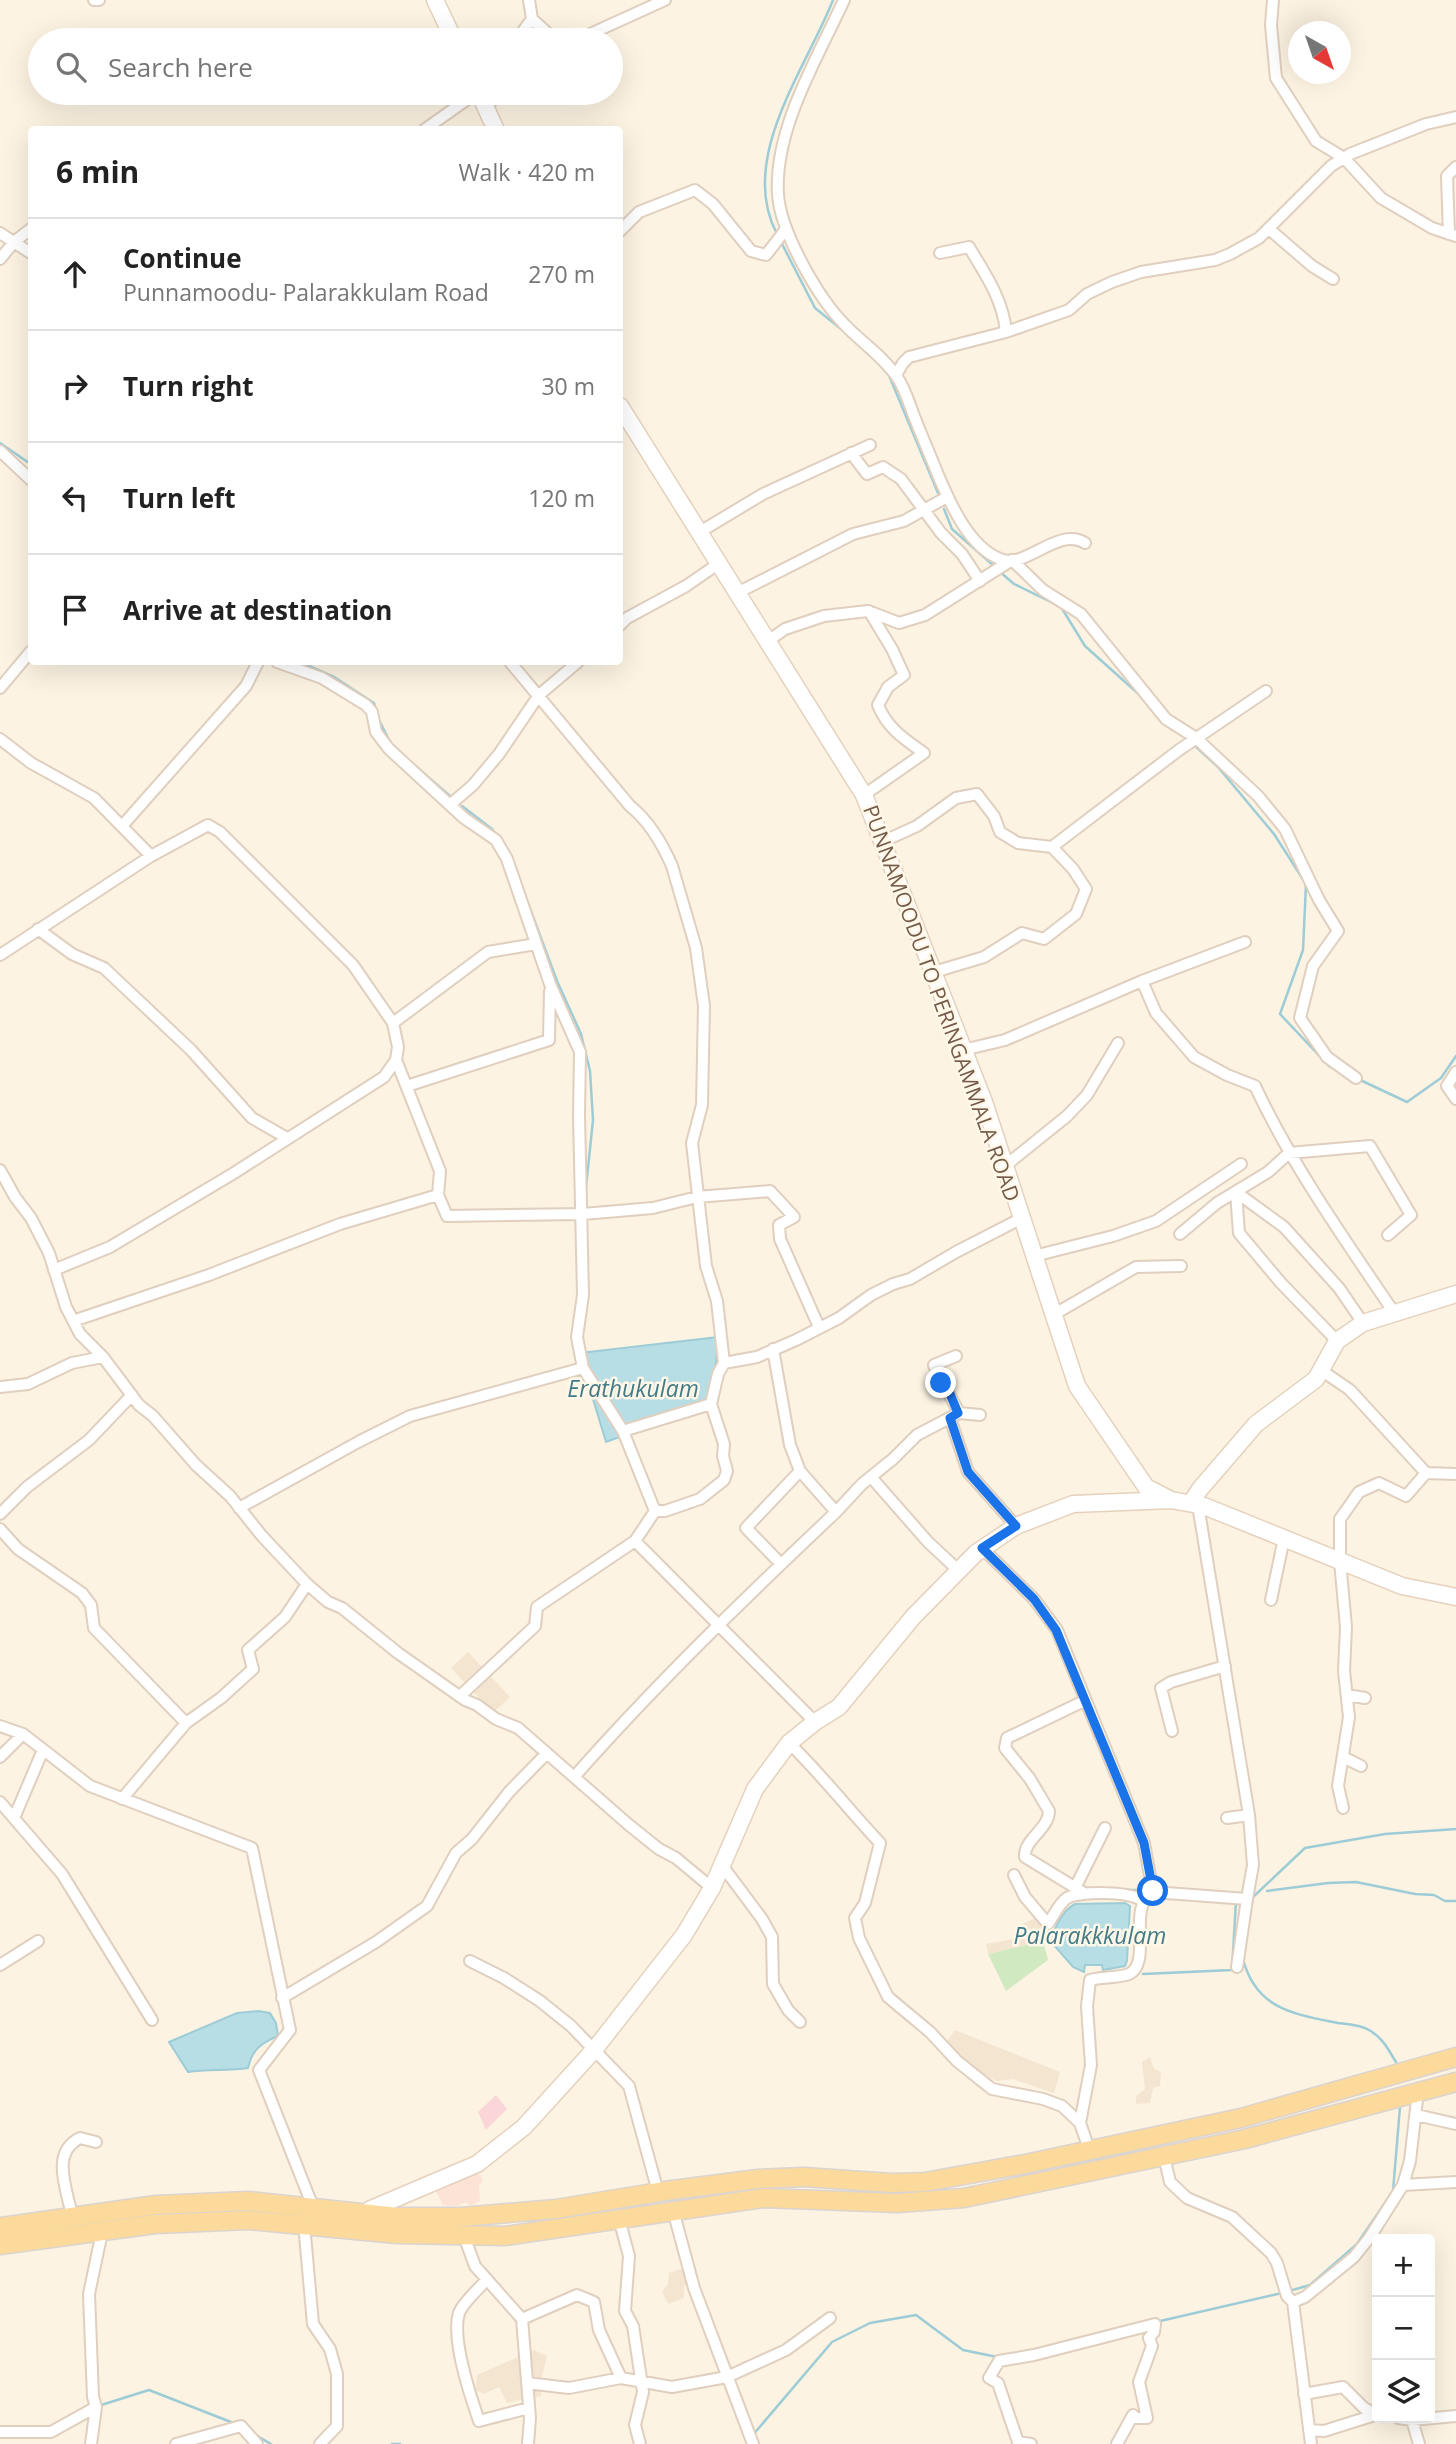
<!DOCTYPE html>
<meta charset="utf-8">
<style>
:root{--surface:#fff;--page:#f6f6f6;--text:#222;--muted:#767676;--line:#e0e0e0}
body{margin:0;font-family:"Open Sans",sans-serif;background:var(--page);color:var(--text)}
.controls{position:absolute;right:21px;bottom:21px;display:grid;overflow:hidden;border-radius:7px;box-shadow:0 7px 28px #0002}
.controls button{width:63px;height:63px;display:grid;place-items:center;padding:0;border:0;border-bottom:2px solid var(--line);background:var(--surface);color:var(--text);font:35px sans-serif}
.compass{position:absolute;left:1288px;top:21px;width:63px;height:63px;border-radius:50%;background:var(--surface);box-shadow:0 7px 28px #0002;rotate:140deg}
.stop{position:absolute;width:21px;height:21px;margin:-16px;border:5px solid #1a73e8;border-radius:50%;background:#fff}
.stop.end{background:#1a73e8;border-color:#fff;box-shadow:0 2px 7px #0008}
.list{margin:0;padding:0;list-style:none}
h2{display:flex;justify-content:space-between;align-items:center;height:91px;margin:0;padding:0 28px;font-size:30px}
h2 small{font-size:23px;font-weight:400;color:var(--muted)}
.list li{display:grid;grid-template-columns:46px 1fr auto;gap:21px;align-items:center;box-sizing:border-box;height:112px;padding:0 28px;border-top:2px solid var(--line)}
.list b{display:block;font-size:26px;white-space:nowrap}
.list p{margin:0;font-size:23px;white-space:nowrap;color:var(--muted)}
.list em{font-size:23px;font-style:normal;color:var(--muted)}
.icon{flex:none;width:38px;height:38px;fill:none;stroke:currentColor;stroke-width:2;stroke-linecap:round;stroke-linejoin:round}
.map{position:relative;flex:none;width:1456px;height:2444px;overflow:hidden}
.search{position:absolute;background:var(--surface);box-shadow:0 7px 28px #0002;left:28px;top:28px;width:595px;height:77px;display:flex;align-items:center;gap:18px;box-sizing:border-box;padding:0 24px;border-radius:38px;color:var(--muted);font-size:26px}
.panel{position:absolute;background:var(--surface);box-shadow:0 7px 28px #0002;left:28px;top:126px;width:595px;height:539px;border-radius:7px}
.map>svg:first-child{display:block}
</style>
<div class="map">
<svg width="1456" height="2444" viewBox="0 0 1456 2444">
<rect width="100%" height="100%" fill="#fcf3e2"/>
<path fill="#f4e5d1" d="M468 1652 510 1697 493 1713 451 1668Z
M1039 1916 1042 1919 1044 1934 1043 1941 988 1954 986 1944 1019 1938 1016 1927Z
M955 2030 1060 2072 1054 2093 1013 2079 997 2081 971 2069 947 2041Z
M1150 2057 1154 2069 1161 2072 1160 2086 1153 2088 1150 2103 1136 2104V2096L1145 2089 1142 2062Z
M684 2268 688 2282 684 2287V2298L668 2304 662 2292 668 2284 669 2273Z
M534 2350 547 2356 541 2381V2396L507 2403 499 2387 484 2394 476 2390 477 2375Z"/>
<path fill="#fce3d6" d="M477 2173 483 2179 479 2187 480 2201 471 2206 466 2202 457 2206 443 2205 436 2191Z"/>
<path fill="#fad6d9" d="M496 2095 507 2109 486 2130 478 2112Z"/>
<path fill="#d0e9c1" d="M1043 1941 1048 1960 1006 1991 988 1954Z"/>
<path fill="#b7dde5" stroke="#9dccd7" stroke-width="2" d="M719 1337 711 1404 606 1442 579 1353Z
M1125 1903 1130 1906 1127 1961 1125 1966 1103 1970 1102 1965H1085L1084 1972 1073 1967 1053 1944C1051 1931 1063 1910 1075 1904Z
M258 2011 270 2013 276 2023 278 2036C261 2043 252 2050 248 2068 228 2071 209 2069 188 2072L169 2042 237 2013Z"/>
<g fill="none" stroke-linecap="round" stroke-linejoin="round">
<path stroke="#9dccd7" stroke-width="2.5" d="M777 234C737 159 806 69 833 0
M780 240 815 308 846 333
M888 373 938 493
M0 443 32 465
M944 509 952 529 994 566
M999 571 1014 584 1061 607 1085 646 1143 698
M300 662 334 677 374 703 376 710
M379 720 390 742
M1194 745 1218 767 1274 834 1306 884 1303 950 1280 1014 1329 1066 1336 1069
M412 763 450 796
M462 806 492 829 496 835
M510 855 557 981 581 1034 590 1071 593 1120 586 1187
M1358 1079 1407 1102 1441 1078 1456 1056
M577 1256V1241
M1124 1890H1149
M1267 1891 1328 1883 1356 1882 1415 1894 1434 1895 1445 1901H1456
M1252 1904V1898L1305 1848 1385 1834 1456 1829
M1243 1959C1256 2009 1293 2014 1338 2023 1347 2024 1361 2025 1369 2030 1383 2038 1388 2049 1396 2062
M1143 1974 1232 1970 1236 1901
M1289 2291 1310 2285 1357 2244 1393 2191 1400 2107
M1156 2322 1282 2293
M98 2406 149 2390 236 2424
M254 2434 271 2444
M752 2436 832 2342 870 2323 916 2315 963 2350 997 2357
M392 2444H400"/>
<defs>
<path id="street" d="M94 0H99
M529 0 532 19 555 40
M844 0C817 59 774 129 778 194 780 231 818 298 845 325 862 343 883 356 897 377 906 390 910 407 916 421 923 439 931 457 938 475 950 503 969 547 1000 559 1025 570 1058 526 1085 543
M1273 0 1271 25 1276 78 1316 141 1344 158 1381 198 1432 228 1456 236
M513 40 518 38 532 19
M577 40 665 0
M485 106 502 93
M424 130 476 93
M1269 229 1312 266 1333 279
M620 231 639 212 695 190 713 204 751 251 766 255 786 229
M0 233 32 254
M1449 234 1447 176 1456 167
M940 253 969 247C985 274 1003 299 1006 332
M0 259 14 242 32 228
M896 375 903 363 909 357 1006 332 1069 310 1087 294 1112 282 1141 272 1215 260 1230 254 1259 238 1331 166 1350 154 1426 124 1456 117
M0 451 32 481
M851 453 867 474 883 467 901 479 941 533 962 554 980 581
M698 533 763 494 870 445
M737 593 853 534 904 521 947 497
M620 625 627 618 686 586 718 564
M768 641 785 629 824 616 868 611 899 623 925 615 1012 560 1043 590 1081 614 1166 719 1196 738 1258 796 1285 829 1319 900 1338 931 1313 966 1300 1018 1327 1057 1356 1078
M510 662 630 806C649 821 662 843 672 866L696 948 704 1006 702 1105 692 1143 706 1266 717 1301 724 1363
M0 688 32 650
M0 739 31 763 94 798 151 856
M864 795 924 753C904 739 887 728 878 705L888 687 904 675 892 649 869 611
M451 804 473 785 499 754 539 695 578 662
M122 826 246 686 258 662
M884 841 917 826 956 798 977 794 994 816 1000 832 1018 843 1052 847 1073 869 1086 889 1076 914 1044 939 1022 933 984 957 934 972
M1052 847 1179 750 1266 691
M38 929 72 954 104 968 191 1050 252 1118 287 1138
M0 955 151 856 208 825 220 832 353 965 393 1023 398 1047 396 1060 384 1077 234 1173 110 1247 54 1270
M1142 981 1156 1013 1194 1057 1227 1075 1255 1086C1293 1167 1345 1240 1395 1314
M393 1023 488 952 536 944
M963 1050 1005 1040 1142 981 1245 942
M396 1060 440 1171 438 1195 447 1216 583 1214 653 1208 697 1197 770 1191 794 1217 779 1225 780 1239 819 1327
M1456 1072 1447 1086 1456 1099
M407 1086 549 1040 550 991
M1005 1166 1067 1116 1087 1095 1118 1043
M0 1170 15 1197 31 1218 49 1253 66 1307 80 1334 103 1357 139 1405 153 1416 196 1465 230 1496 262 1536 307 1584 328 1602 342 1608 398 1653 465 1700 477 1705 496 1719 518 1728 629 1825 659 1849 676 1858 712 1888
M1236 1192 1239 1233 1281 1283 1337 1341
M1236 1192 1284 1227 1339 1288 1363 1323
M1180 1234 1217 1203 1268 1172 1289 1153 1370 1146 1411 1215 1388 1235
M1034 1256 1113 1236 1156 1221 1241 1164
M1053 1315 1136 1267 1181 1266
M73 1321 209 1275 340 1224 438 1195
M1321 1370 1350 1390 1426 1473
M0 1387 28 1384 72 1363 103 1357
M959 1413 980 1415
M950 1418 968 1472 1016 1526
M623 1431 711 1404
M871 1477 928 1542 958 1570
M239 1508 360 1441 410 1416 583 1368 577 1337 583 1295 579 1115 580 1052 550 984 507 859 496 840 464 818 389 749 376 732 372 712 366 705 322 678 277 662
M655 1511H665L700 1499 724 1480 727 1471 723 1456 724 1444 711 1404 718 1374 724 1363 757 1357 796 1340 839 1318 871 1295 893 1284 910 1279 956 1252 1022 1218
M836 1512 862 1484 893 1459 917 1435 959 1413C951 1396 941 1382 934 1365L956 1356
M0 1514 27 1487 89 1440 132 1395
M0 1529 18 1549 82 1593 91 1605 94 1628 186 1723
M635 1541 815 1722
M982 1548 1034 1599 1057 1630 1144 1843 1153 1892
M781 1564 746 1528 800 1471
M1271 1600 1284 1538
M1347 1695 1365 1698
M460 1696 535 1626 537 1607 635 1541 655 1511 623 1431 583 1368
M0 1726 23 1734 90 1786 252 1848 290 2030 259 2070 313 2207
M1172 1731 1161 1688 1171 1682 1225 1666
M789 1743C821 1774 849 1810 880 1843L865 1903 855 1918 859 1938 888 1997 930 2032 957 2061 992 2089 1043 2099 1062 2106 1080 2123
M0 1757 23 1734
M1343 1757 1361 1766
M574 1777C656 1684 746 1597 836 1512L800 1471 790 1445 773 1349
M122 1799 186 1723 221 1698 253 1669 248 1650 285 1617 307 1584
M0 1802 62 1874 152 2020
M1343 1808 1338 1786 1349 1717 1344 1671 1346 1627 1340 1561V1519L1359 1492 1379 1483 1406 1496 1426 1473 1456 1474
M14 1818 43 1750
M1227 1818 1249 1815
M721 1864 762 1919 772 1937 773 1984 788 2010 800 2022
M1014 1875 1025 1897 1048 1924C1053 1917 1059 1903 1067 1898 1080 1891 1133 1891 1142 1901
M1075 1888 1105 1828
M1084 1893 1025 1857C1023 1840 1049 1829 1049 1811L1030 1779 1005 1748 1007 1738 1084 1701
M470 1961 504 1978 540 2001 571 2026 629 2086 658 2192
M0 1965 38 1941
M1237 1967 1247 1899
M282 1998 376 1942 427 1906 456 1853 472 1839 509 1792 547 1753
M1416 2115 1456 2124
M1089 2149 1080 2123 1091 2065 1087 2006 1090 1980C1102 1977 1118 1978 1129 1974 1153 1963 1126 1906 1153 1892L1247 1899 1253 1865 1249 1815 1198 1505
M1164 2156 1170 2182 1187 2198 1232 2217 1271 2253 1277 2263 1287 2296 1293 2302 1311 2444
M1403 2185 1456 2182
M673 2210 694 2288 753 2444
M72 2216C67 2189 50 2153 80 2138L96 2142
M616 2220 621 2226 629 2256 625 2311 633 2326 643 2392 635 2425 640 2444
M304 2224 313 2324 330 2349 337 2374V2426L320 2444
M464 2236 475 2266 522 2319 530 2418 528 2444
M487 2279C479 2289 463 2302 459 2313 451 2339 470 2395 479 2421L529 2408
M1293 2302 1305 2297 1354 2257 1370 2237 1403 2185 1410 2161 1418 2091
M522 2319 577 2295 594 2302 599 2330 621 2378
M527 2383 569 2388 621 2378 672 2387 727 2377 786 2350 830 2318
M1304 2394 1343 2387 1364 2408 1377 2415
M1398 2418 1412 2420 1456 2416
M1412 2420 1419 2444
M1309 2430 1324 2431 1375 2415
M0 2432H51L96 2407
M91 2444 96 2407 93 2397 89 2294 102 2232
M176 2444 241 2426 257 2444
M1031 2444 1018 2442 998 2383 989 2378 999 2361 1034 2355 1155 2324 1154 2332 1149 2338 1152 2346 1139 2382 1147 2418H1136L1133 2415 1117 2444"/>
<path id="secondary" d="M435 0 454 40
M479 93 496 130
M620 406 864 795 984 1102 1077 1386 1146 1487 1169 1499
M1191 1503 1200 1489 1256 1424 1316 1379 1337 1341 1363 1323 1456 1294
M363 2218V2214L371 2209 477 2164 524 2127 594 2050 684 1935 712 1888 755 1789 789 1743 815 1722 839 1707 913 1617 976 1553 1016 1526 1073 1504 1171 1500 1204 1506 1402 1586 1456 1597"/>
<path id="primary" d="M0 2227 156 2205 248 2201 398 2217H461L556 2209 665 2191 758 2179 804 2177 892 2183 925 2182 1025 2164 1241 2118 1456 2057
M0 2245 155 2224 249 2220 397 2234 505 2236 764 2198 898 2203 964 2198 1245 2139 1456 2082"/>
</defs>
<use href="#street" stroke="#e0cfbe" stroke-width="14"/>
<use href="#secondary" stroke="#e5d1bc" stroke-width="19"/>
<use href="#primary" stroke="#dbd4d0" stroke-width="21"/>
<use href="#street" stroke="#fff" stroke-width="10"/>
<use href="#secondary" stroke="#fff" stroke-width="16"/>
<use href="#primary" stroke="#fbda9b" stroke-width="18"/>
</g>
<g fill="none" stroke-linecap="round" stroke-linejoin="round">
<path stroke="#1a73e8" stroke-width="9" d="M941 1383 950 1394 958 1413 950 1418 968 1472 1016 1526 982 1548 1034 1599 1056 1630 1144 1843 1153 1891"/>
</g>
<g text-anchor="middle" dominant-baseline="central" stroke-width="5" stroke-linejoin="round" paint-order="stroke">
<g font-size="21" fill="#745a49" stroke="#fff7e8">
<text transform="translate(942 1003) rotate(70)">PUNNAMOODU TO PERINGAMMALA ROAD</text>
</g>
<g font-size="23" font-style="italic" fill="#427a87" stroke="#fff7e8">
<text x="633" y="1388">Erathukulam</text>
<text x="1090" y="1935">Palarakkkulam</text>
</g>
</g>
</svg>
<div class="controls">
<button>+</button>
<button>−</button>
<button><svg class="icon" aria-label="layers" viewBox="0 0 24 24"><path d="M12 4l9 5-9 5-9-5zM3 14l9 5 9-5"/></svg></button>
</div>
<svg class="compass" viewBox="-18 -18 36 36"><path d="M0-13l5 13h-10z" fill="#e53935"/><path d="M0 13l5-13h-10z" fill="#767676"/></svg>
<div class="stop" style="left:1153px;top:1891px"></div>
<div class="stop end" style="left:941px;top:1383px"></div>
<div class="search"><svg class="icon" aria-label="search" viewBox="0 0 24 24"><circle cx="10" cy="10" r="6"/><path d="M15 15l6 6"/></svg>Search here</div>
<section class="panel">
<h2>6 min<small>Walk · 420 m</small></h2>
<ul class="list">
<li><svg class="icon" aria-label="ahead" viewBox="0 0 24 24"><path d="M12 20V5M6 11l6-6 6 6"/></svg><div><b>Continue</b><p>Punnamoodu- Palarakkulam Road</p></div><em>270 m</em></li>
<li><svg class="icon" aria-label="right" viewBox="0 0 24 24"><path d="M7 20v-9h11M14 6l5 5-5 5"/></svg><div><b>Turn right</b></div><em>30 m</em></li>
<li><svg class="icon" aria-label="left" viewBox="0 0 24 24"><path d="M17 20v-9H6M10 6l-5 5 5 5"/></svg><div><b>Turn left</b></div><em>120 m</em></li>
<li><svg class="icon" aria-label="arrive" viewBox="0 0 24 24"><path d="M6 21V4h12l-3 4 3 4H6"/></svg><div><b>Arrive at destination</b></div></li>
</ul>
</section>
</div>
